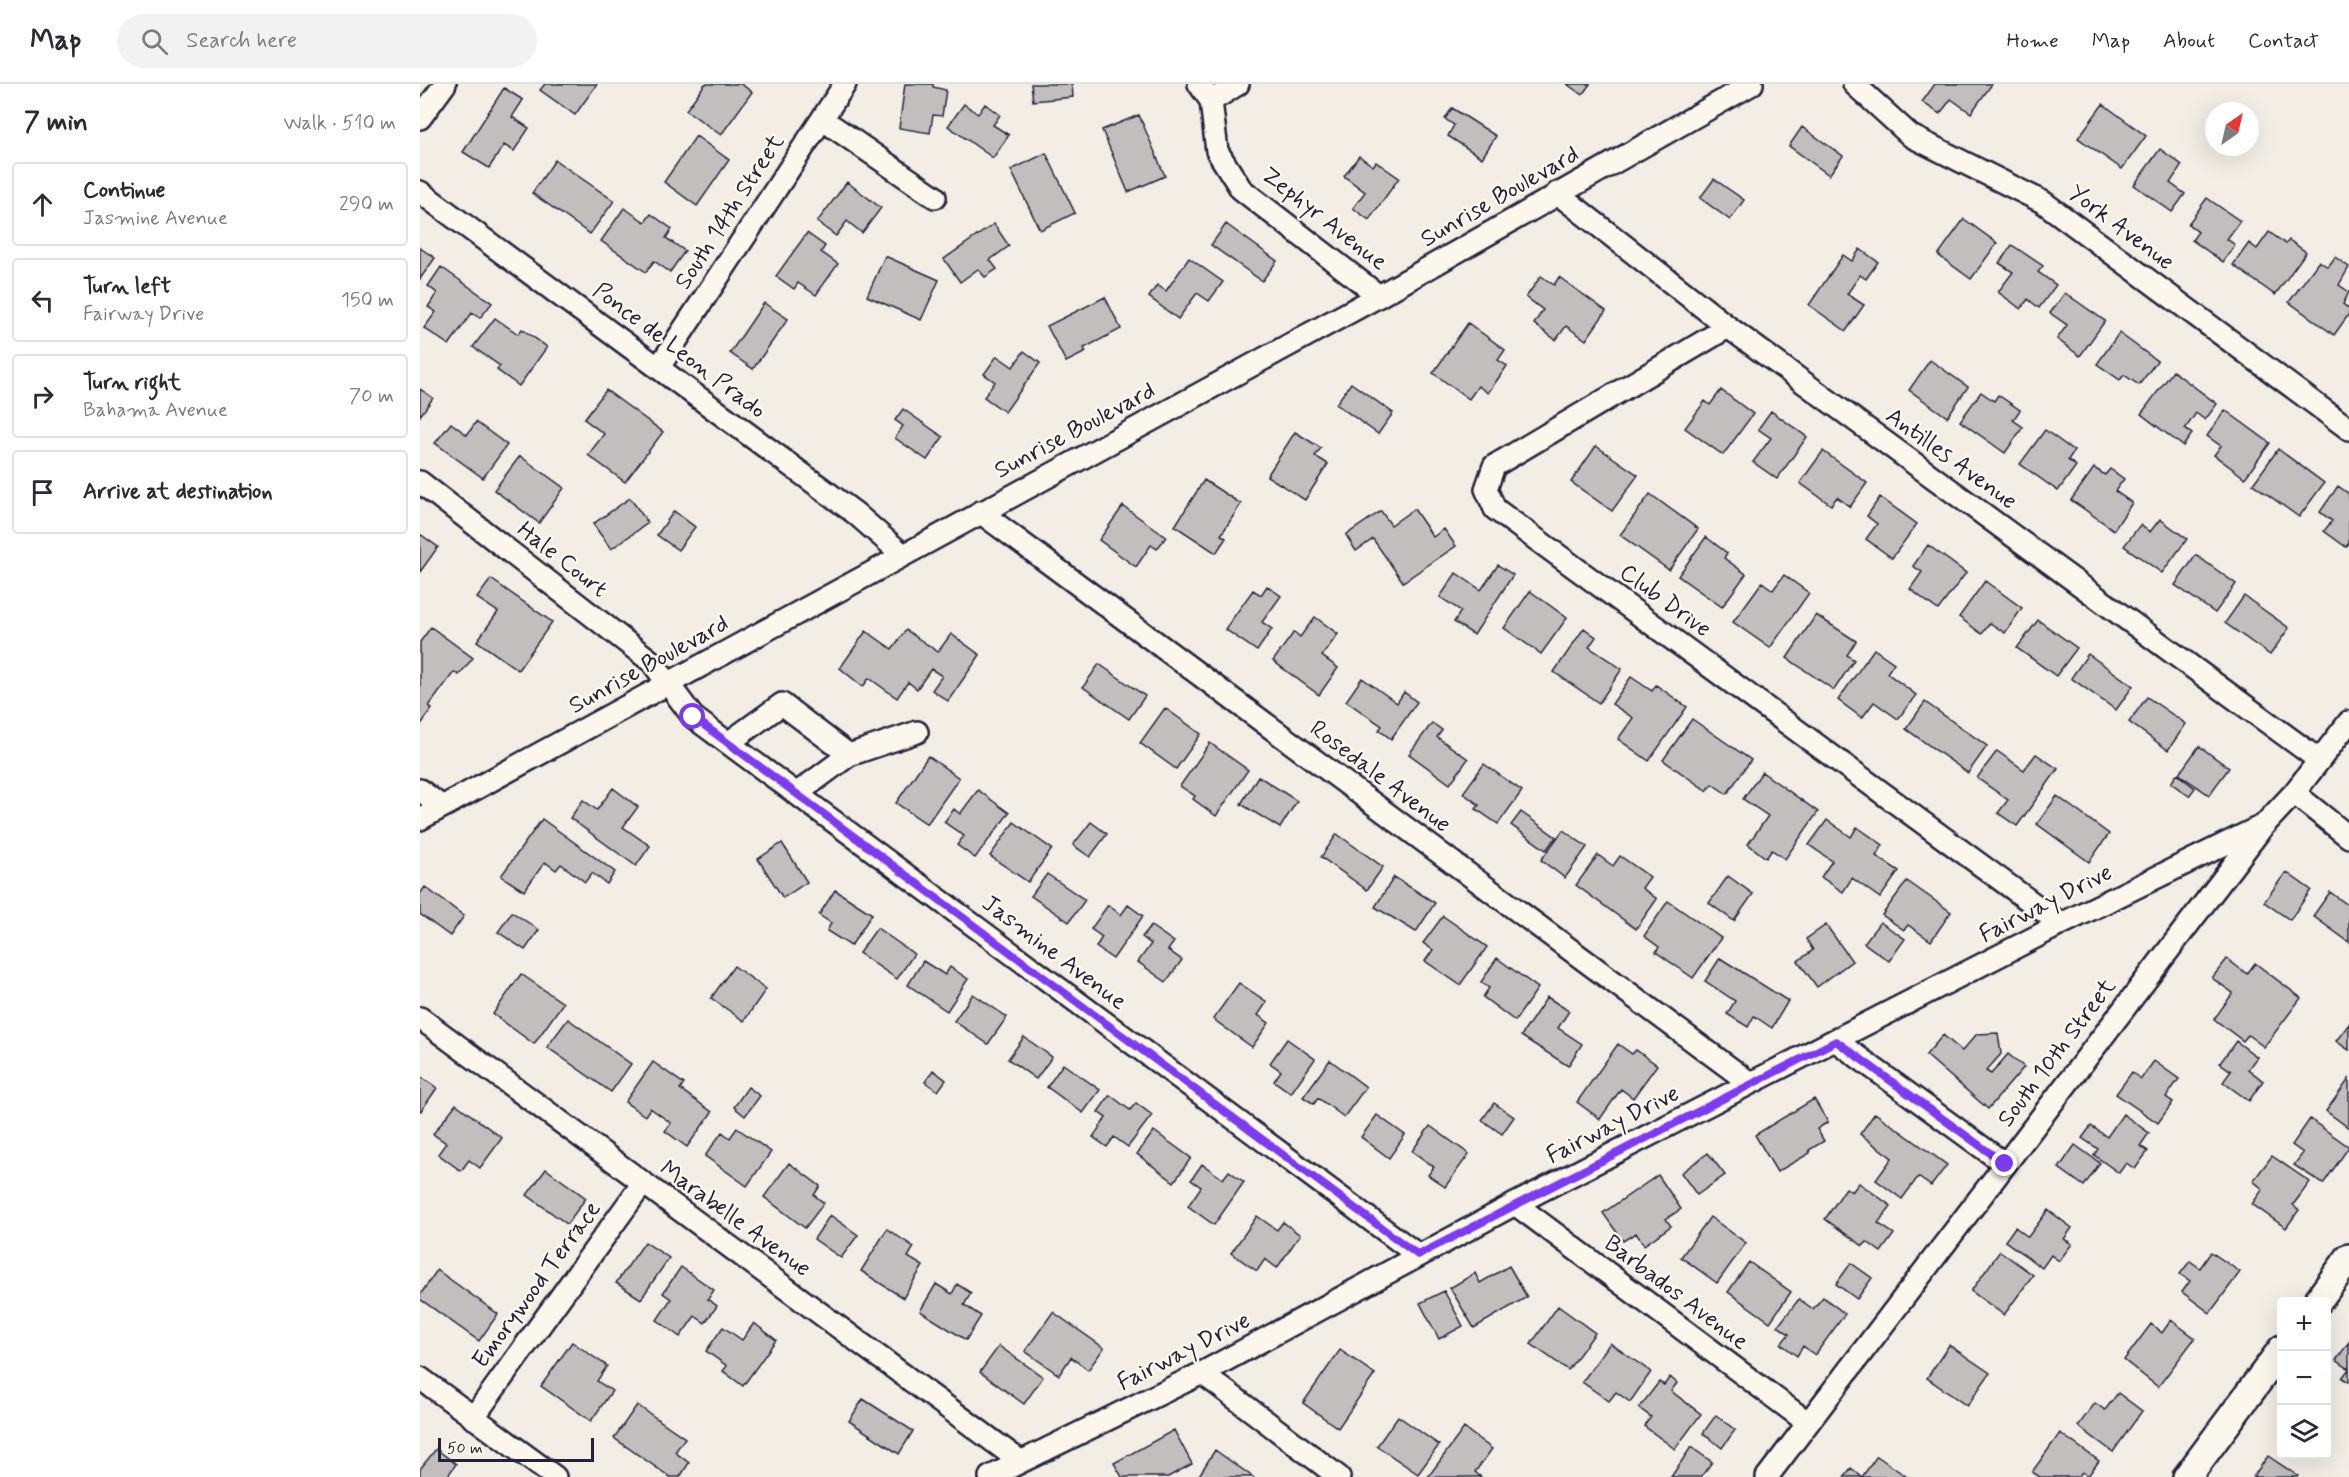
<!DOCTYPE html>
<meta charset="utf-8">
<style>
:root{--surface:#fff;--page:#f2f2f3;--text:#2b2b33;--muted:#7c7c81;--line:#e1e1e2}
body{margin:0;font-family:Mynerve,sans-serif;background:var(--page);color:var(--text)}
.controls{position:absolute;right:18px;bottom:18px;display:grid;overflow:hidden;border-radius:6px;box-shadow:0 6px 24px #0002}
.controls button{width:54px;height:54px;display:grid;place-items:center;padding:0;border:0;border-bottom:2px solid var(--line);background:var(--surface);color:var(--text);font:30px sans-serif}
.compass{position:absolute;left:1785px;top:18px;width:54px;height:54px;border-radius:50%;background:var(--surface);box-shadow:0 6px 24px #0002;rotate:34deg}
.scale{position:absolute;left:18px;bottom:15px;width:156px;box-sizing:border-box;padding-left:6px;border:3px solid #22223b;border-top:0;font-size:16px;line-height:21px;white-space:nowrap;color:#22223b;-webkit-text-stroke:4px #fbf7ec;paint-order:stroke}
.stop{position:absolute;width:18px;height:18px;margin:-14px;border:4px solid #7c3aed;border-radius:50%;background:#fff}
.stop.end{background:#7c3aed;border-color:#fff;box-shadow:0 2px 6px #0008}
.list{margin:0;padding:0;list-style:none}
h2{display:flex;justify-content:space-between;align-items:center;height:78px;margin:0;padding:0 24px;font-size:26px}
h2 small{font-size:20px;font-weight:400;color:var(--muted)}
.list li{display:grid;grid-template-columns:39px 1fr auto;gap:18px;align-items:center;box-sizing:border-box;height:84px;margin:0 12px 12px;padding:0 12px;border:2px solid var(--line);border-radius:6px}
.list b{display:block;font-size:22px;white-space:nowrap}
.list p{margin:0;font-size:20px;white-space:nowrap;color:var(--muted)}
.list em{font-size:20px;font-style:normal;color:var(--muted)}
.icon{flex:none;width:33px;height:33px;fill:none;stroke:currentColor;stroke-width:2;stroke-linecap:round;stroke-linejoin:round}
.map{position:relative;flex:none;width:1929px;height:1393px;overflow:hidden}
header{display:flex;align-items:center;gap:36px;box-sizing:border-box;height:84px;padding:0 30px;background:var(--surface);border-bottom:2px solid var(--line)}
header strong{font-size:28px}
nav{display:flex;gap:33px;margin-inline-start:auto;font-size:21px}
.search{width:420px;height:54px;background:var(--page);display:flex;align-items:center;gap:15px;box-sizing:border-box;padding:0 21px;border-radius:33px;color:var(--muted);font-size:22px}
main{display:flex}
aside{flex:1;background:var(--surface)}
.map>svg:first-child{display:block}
</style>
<header>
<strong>Map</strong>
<div class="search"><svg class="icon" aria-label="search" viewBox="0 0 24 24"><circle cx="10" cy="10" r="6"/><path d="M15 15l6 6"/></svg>Search here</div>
<nav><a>Home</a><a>Map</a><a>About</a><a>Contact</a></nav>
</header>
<main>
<aside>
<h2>7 min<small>Walk · 510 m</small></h2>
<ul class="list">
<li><svg class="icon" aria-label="ahead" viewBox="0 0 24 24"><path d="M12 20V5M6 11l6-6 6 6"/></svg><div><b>Continue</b><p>Jasmine Avenue</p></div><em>290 m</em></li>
<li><svg class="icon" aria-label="left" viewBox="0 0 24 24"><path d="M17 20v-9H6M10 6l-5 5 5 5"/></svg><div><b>Turn left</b><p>Fairway Drive</p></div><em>150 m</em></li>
<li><svg class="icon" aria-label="right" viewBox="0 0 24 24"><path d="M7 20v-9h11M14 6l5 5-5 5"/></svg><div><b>Turn right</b><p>Bahama Avenue</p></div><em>70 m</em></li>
<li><svg class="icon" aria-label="arrive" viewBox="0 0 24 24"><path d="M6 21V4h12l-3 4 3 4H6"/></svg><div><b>Arrive at destination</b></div></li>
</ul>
</aside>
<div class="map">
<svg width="1929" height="1393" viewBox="0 0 1929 1393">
<rect width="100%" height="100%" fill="#f2eee5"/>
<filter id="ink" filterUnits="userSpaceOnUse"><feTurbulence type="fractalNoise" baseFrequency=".0167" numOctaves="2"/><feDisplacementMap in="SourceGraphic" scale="12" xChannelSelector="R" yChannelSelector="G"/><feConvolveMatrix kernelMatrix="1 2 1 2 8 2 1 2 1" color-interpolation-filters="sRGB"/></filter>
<g filter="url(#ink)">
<path fill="#c2bebe" stroke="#22223b" stroke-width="1.5" d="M125 0H177L155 31 120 6Z
M285 0H321L332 8 301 51 266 26Z
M485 0H513V3L526 6 522 32 513 31 510 49 479 44Z
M611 0H652L653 13 613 17Z
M1147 0H1170L1162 11Z
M1515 0H1572L1551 29 1531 15 1520 30 1502 18Z
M84 4 103 16 92 33 109 44 94 67 84 61 69 84 43 68Z
M544 20 558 30 565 20 580 31 573 41 589 51 573 74 528 42Z
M1683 20 1726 52 1702 85 1658 54Z
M1032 24 1076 52 1062 74 1028 52 1034 41 1025 35Z
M719 31 745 92 708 108 682 46Z
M1382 43 1423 72 1409 91 1369 62Z
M276 52 309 76 277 122 244 98Z
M1740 65 1762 81 1750 99 1765 110 1752 128 1714 101Z
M626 69 655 129 620 146 591 86Z
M939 72 953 82 956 78 979 94 949 136 933 124 945 108 924 92Z
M135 76 194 117 170 150 112 109Z
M1294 95 1324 116 1310 136 1280 114Z
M427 98 461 124 442 149 427 137 416 152 397 138Z
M1787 114 1820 137 1807 155 1815 161 1803 178 1772 156 1778 148 1768 140Z
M204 124 225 138 231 130 252 145 246 154 265 167 250 188 234 177 226 188 181 157Z
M1544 135 1577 159 1551 195 1518 171Z
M574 140 589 162 570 176 577 185 565 193 558 185 540 198 524 175Z
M806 140 857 177 842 197 791 161Z
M1849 148 1866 160 1869 156 1886 168 1855 211 1813 181 1829 159 1837 165Z
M387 149 405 162 401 168 418 180 396 211 378 199 374 205 356 192Z
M1592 161 1623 182 1618 188 1636 201 1619 224 1608 215 1601 225 1578 208 1593 188 1579 179Z
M0 164 15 174 0 195Z
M1440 165 1458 178 1446 195 1440 191 1427 210 1444 221 1426 247 1389 221 1423 171 1432 177Z
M465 172 519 196 501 236 447 212Z
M1915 173 1929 183 1919 201 1929 208 1923 220 1929 225V230L1914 251 1869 218 1899 177 1908 183Z
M769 174 803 198 789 217 777 209 758 235 729 213 737 201 746 207Z
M21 183 72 219 60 234 52 229 29 261 4 244 16 228 8 223 17 209 8 202Z
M1121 192 1134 201 1139 193 1186 227 1166 256 1146 242 1136 256 1114 240 1123 226 1106 213Z
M1645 209 1685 237 1660 272 1637 255 1647 241 1630 229Z
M685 213 701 245 664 264 666 268 646 278 627 242Z
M344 219 368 235 333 285 310 269Z
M75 234 98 250 102 245 127 263 99 302 77 286 80 282 53 263Z
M1048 239 1085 266 1078 276 1087 282 1068 309 1058 302 1049 315 1013 289Z
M1699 249 1737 277 1719 301 1704 291 1700 296 1677 280Z
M604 267 620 279 585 328 564 313 575 298 564 290 577 272 593 283Z
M1510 276 1548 303 1527 333 1489 306Z
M1753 287 1797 320 1785 336 1776 329 1765 345 1772 350 1763 362 1721 330Z
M931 299 973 329 958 350 916 320Z
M0 305 13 314 0 332Z
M186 306 243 348 205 398 168 371 184 350 164 335Z
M1301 306 1333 330 1303 371 1265 344 1285 317 1290 321Z
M1561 308 1574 317 1578 311 1600 326 1593 336 1603 343 1585 369 1540 337Z
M483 325 523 353 507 376 475 354 483 342 475 336Z
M1805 326 1850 359 1825 394 1794 371 1801 362 1787 352Z
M1351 327 1387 353 1357 395 1333 378 1351 354 1338 345Z
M56 338 87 361 63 394 15 359 31 339 47 351Z
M1625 346 1654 367 1648 376 1656 382 1638 407 1600 380Z
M875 348 901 364 895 372 908 380 885 416 847 392Z
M1176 362 1218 391 1192 427 1151 398Z
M1858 365 1904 399 1879 433 1833 400Z
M1403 367 1447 399 1430 423 1417 413 1411 421 1380 399Z
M100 372 144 404 119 439 74 406Z
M1674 384 1685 391 1690 385 1704 395 1695 407 1712 419 1694 446 1651 416Z
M784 396 821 420 801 451 806 454 796 469 755 442Z
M1918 402 1929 410V459L1926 463 1904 447 1912 437 1900 428Z
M1230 410 1278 445 1249 486 1200 451Z
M1460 413 1497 440 1472 474 1446 455 1457 440 1447 432Z
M210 414 228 439 191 465 173 440Z
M703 422 746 453 737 465 731 461 716 483 679 456Z
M994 425 1013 453 1024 445 1036 462 983 498 953 455 936 467 926 451 961 427 971 441Z
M254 427 275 443 258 466 237 451Z
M1740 435 1767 455 1742 489 1704 462 1720 441 1730 448Z
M0 450 18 463 0 488Z
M1286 453 1307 469 1304 474 1326 490 1302 523 1258 492Z
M1508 461 1546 489 1518 526 1490 505 1502 488 1493 482Z
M1776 471 1816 500 1795 529 1755 501Z
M1078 481 1093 491 1054 551 1034 538 1041 527 1020 513 1036 489 1061 506Z
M1364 491 1389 509 1350 564 1313 538 1342 498 1353 506Z
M71 495 132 538 98 586 57 557 78 528 57 514Z
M1565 497 1602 524 1585 549 1570 539 1562 550 1539 533Z
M847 502 861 512 842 538 852 545 837 567 805 545 833 506 841 511Z
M1110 507 1147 534 1121 570 1084 544Z
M1824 512 1869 544 1850 571 1805 539Z
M1396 531 1436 557 1427 571 1434 576 1414 606 1367 574Z
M895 533 918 550 902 572 918 584 899 611 853 577 874 548 880 553Z
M1618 536 1657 564 1636 592 1597 564Z
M11 543 53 574 39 591 34 588 9 622 12 625 0 642V558Z
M1164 544 1176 553 1169 563 1202 585 1179 619 1134 588Z
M486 546 518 568 531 550 560 571 528 617 512 606 522 592 511 585 497 605 488 598 477 614 449 594 443 603 420 584 446 547 472 565Z
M1454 565 1474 579 1467 589 1496 611 1478 635 1454 618 1442 634 1418 616Z
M1668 570 1713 602 1696 626 1651 594Z
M679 580 725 612 709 635 663 603Z
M1211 593 1232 607 1236 601 1267 623 1229 677 1198 655 1213 634 1192 620Z
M942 594 977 619 984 608 997 618 971 655 959 646 962 642 926 617Z
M1727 613 1766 640 1748 666 1709 638Z
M1505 618 1567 662 1548 689 1486 645Z
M745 624 781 650 756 685 720 659Z
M1272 635 1331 676 1307 710 1292 700 1287 707 1243 676Z
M1012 639 1022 646 1017 653 1048 675 1030 700 989 670Z
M790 659 828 686 796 732 773 715 775 712 760 702Z
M1779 662 1809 684 1789 711 1759 690Z
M1577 667 1604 686 1616 670 1638 685 1597 742 1578 729 1588 716 1557 694Z
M508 672 539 694 507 740 476 719Z
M1064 680 1102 707 1078 740 1056 725 1059 721 1043 709Z
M1342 688 1398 728 1365 775 1352 766 1346 774 1328 760 1348 732 1323 715Z
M1757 690 1775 704 1769 712 1751 699Z
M838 692 877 717 860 744 821 720Z
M193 704 218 723 203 743 230 762 216 782 150 734 163 716 177 726Z
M558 706 589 729 555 774 537 761 544 752 524 738 534 725 540 730Z
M1637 712 1689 750 1669 778 1617 740Z
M1101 728 1136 753 1126 766 1091 741Z
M122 735 195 788 187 800 172 789 165 798 141 780 136 786 125 778 104 807 81 792Z
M1407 736 1431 753 1437 743 1463 761 1456 772 1479 787 1460 814 1432 794 1423 808 1401 793 1412 777 1389 761Z
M594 738 632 765 608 798 570 772Z
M671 738 687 750 670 773 653 761Z
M1143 746 1167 763 1145 794 1121 776Z
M917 750 963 783 947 806 901 773Z
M362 759 387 798 363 814 338 775Z
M1178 771 1193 782 1200 772 1230 793 1222 804 1237 815 1216 845 1156 801Z
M1866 788 1891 806 1870 836 1844 818Z
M627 790 665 816 649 838 611 812Z
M1308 792 1333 810 1314 837 1289 819Z
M974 793 1015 819 996 848 955 823Z
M1487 797 1531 828 1511 857 1488 841 1484 846 1462 831Z
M5 803 44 832 30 852 0 830V810Z
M415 806 452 830 431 862 407 847 411 839 399 831Z
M1910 808 1929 822V858L1893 832Z
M1248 817 1301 854 1273 894 1236 868 1239 863 1224 852Z
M688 821 701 831 708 821 723 832 693 875 676 863 682 853 671 845Z
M92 828 119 846 105 866 78 848Z
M1023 832 1067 863 1040 901 1005 877 1013 866 1003 859Z
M1460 838 1485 855 1469 877 1444 859Z
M1406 841 1432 877 1397 903 1378 877 1393 866 1386 855Z
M731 842 754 858 748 866 762 876 746 898 718 878 731 860 722 853Z
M457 844 494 870 477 895 439 869Z
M1077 874 1118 904 1095 937 1063 913 1069 904 1061 898Z
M1300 874 1368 917 1352 944 1334 932 1328 943 1307 930 1315 917 1285 897Z
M1807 875 1827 890 1835 879 1881 914 1844 963 1828 951 1823 957 1794 935 1813 909 1792 894Z
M503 877 525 891 530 883 548 895 527 927 488 901Z
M314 882 346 905 324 937 291 914Z
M101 890 143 919 114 960 73 930Z
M819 899 847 918 838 931 849 939 832 963 793 935Z
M553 910 587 933 568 960 534 937Z
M1127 913 1149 927 1138 944 1162 960 1148 982 1101 952Z
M148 935 211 980 191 1008 127 963Z
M1929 940V966L1916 957Z
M1578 949 1581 970 1566 987 1571 990 1588 970 1604 983 1568 1025 1506 971 1523 951 1542 967 1557 950Z
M604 953 632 973 616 995 588 975Z
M867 955 895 975 871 1009 854 997 861 987 850 979Z
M1816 957 1837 973 1828 985 1843 997 1829 1017 1803 998 1811 987 1800 979Z
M1198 960 1212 970 1216 966 1237 981 1213 1014 1201 1005 1180 1035 1157 1018Z
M910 976 946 1003 924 1033 898 1014 894 1020 883 1013Z
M1734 977 1759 995 1746 1013 1753 1018 1738 1039 1696 1010 1712 988 1721 995Z
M233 978 264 1000 260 1005 292 1028 267 1063 245 1047 251 1039 230 1024 225 1032 205 1018Z
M643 980 680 1006 663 1029 627 1003Z
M513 986 526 996 518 1007 505 998Z
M0 992 17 1004 1 1027H0Z
M1929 995V1044L1906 1027Z
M328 1003 340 1012 325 1032 314 1023Z
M690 1011 710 1026 716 1019 732 1031 708 1063 694 1053 687 1063 673 1053 686 1034 678 1028Z
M1394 1015 1408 1038 1397 1045 1404 1057 1389 1066 1390 1069 1357 1088 1335 1051Z
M1074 1019 1094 1033 1082 1050 1062 1036Z
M36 1020 82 1054 60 1084 49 1076 41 1087 18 1070 26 1059 13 1050Z
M1455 1029 1527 1081 1511 1102 1498 1093 1482 1115 1456 1096 1472 1074 1440 1050Z
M1703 1030 1729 1049 1720 1062 1728 1067 1715 1085 1706 1079 1699 1089 1674 1071 1678 1065 1662 1054 1671 1042 1687 1053Z
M957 1031 985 1051 969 1074 941 1053Z
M1890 1035 1929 1063 1903 1100 1874 1081 1883 1069 1872 1061Z
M1010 1042 1049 1070 1025 1103 1008 1091 1014 1083 992 1067Z
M317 1044 351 1068 327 1102 285 1072 302 1048 310 1054Z
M734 1047 771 1074 754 1098 717 1070Z
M1655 1061 1680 1079 1664 1102 1639 1084Z
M1288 1069 1305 1091 1277 1111 1261 1089Z
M1852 1072 1890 1098 1873 1121 1879 1126 1866 1144 1832 1120 1843 1105 1833 1097Z
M369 1079 400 1102 394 1111 404 1119 385 1144 344 1113Z
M782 1080 803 1095 809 1087 824 1098 794 1141 768 1122 781 1103 771 1096Z
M126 1085 166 1114 147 1140 107 1111Z
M1238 1091 1261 1125 1246 1135 1251 1142 1224 1161 1216 1149 1203 1157 1183 1129Z
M1439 1099 1471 1122 1458 1139 1474 1150 1461 1168 1447 1158 1443 1162 1405 1135 1426 1104 1432 1108Z
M1628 1126 1652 1144 1644 1155 1652 1160 1639 1177 1631 1171 1622 1184 1585 1157 1595 1143 1608 1153Z
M410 1131 438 1151 421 1174 394 1155Z
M837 1132 857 1146 863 1138 880 1151 857 1184 845 1175 837 1187 811 1169Z
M1290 1133 1326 1159 1297 1199 1261 1173Z
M467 1145 494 1163 488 1173 503 1182 483 1214 441 1187Z
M225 1158 249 1174 221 1215 196 1199Z
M1580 1167 1613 1191 1584 1231 1551 1207Z
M1791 1168 1820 1188 1790 1229 1762 1208 1770 1197 1760 1190 1770 1177 1780 1184Z
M1329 1178 1371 1208 1350 1238 1308 1208Z
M1431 1179 1452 1194 1437 1215 1416 1200Z
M1089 1182 1107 1213 1054 1244 1030 1204 1055 1189 1060 1199Z
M261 1183 294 1206 288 1215 297 1222 285 1239 275 1232 260 1253 237 1236 251 1215 243 1209Z
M17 1186 78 1230 59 1257 0 1215V1211Z
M516 1200 532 1210 537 1200 551 1209 544 1221 561 1232 546 1256 500 1227Z
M1024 1207 1043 1242 1019 1255 1000 1219Z
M1403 1213 1425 1230 1395 1271 1383 1262 1377 1272 1361 1260 1369 1250 1358 1242 1379 1215 1393 1225Z
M1138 1222 1175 1249 1148 1286 1111 1260Z
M633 1228 684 1264 668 1286 651 1273 639 1291 605 1267Z
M1751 1236 1775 1254 1738 1303 1704 1276 1731 1240 1742 1249Z
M334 1239 356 1256 323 1302 303 1287 307 1282 286 1267 303 1243 322 1256Z
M152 1258 187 1282 177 1297 192 1307 171 1337 121 1302Z
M1929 1258V1298L1922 1294 1929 1285 1916 1276Z
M1190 1259 1231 1288 1210 1318 1196 1308 1189 1317 1162 1298Z
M1529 1261 1570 1289 1547 1322 1507 1294Z
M579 1262 623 1293 604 1320 560 1288Z
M920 1266 955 1290 918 1344 883 1319Z
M1250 1293 1257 1299 1251 1307 1281 1330 1255 1365 1224 1342 1231 1333 1219 1324 1239 1298 1244 1301Z
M1698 1309 1722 1327 1693 1368 1658 1342 1675 1319 1685 1326Z
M443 1315 493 1347 479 1370 429 1337Z
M217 1321 265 1354 255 1368 269 1379 260 1393H250L194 1354Z
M1296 1331 1315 1346 1302 1364 1283 1349Z
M978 1332 1019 1361 998 1390 957 1362Z
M1044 1344 1072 1365 1055 1388 1061 1393H1008Z
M754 1346 772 1380 748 1393H702L694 1379Z
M1640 1349 1679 1377 1668 1392 1662 1388 1658 1393H1620L1612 1388Z
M1271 1363 1292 1378 1281 1393H1251Z
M16 1365 36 1380 27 1393H0V1385Z
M795 1366 833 1393H778Z
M1457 1372 1487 1393H1424L1431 1384 1442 1393Z
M1848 1372 1878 1392 1877 1393H1833Z"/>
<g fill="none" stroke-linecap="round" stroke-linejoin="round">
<defs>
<path id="minor" d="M779 0 791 17 797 67 821 105 959 212
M1434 0 1491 52 1623 118 1929 345
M791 17 818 0
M0 34 25 0
M402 35 515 113
M0 108 435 429 483 471
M1137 109 1308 243 1899 676
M1308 243 1074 382 1066 405 1075 425 1641 840
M239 283 425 0
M0 398 232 578 273 633 998 1171
M560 428 1330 999
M308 659 362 620 429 671 376 710
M429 671 497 648
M0 706 21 722
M1874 709 1929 753
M0 735 959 212 1332 0
M0 934 600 1377
M1416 957 1585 1080
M1095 1120 1387 1338
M782 1289 919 1393
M0 1294 135 1393
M53 1334 223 1099
M570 1393 782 1289 1095 1120 1641 840 1844 741
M1347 1393 1844 741 1874 709 1929 638"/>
<path id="major" d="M1897 1218 1929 1174
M1767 1393 1862 1265"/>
</defs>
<use href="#minor" stroke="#22223b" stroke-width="26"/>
<use href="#major" stroke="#22223b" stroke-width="32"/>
<use href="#minor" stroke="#fbf7ec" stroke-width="21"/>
<use href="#major" stroke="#fbf7ec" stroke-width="27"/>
</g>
</g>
<g fill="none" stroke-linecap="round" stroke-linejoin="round" filter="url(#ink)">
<path stroke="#7c3aed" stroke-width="8" d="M273 633 998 1171 1416 957 1585 1080"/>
</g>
<g text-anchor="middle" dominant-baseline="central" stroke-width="5" stroke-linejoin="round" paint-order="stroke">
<g font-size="24" fill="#22223b" stroke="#fbf7ec">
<text transform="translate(1080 113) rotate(-30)">Sunrise Boulevard</text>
<text transform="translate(310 128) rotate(-57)">South 14th Street</text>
<text transform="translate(904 135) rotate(38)">Zephyr Avenue</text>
<text transform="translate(1701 144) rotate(37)">York Avenue</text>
<text transform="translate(259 267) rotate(37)">Ponce de Leon Prado</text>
<text transform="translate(655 347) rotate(-28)">Sunrise Boulevard</text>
<text transform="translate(1531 375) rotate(36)">Antilles Avenue</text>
<text transform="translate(142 476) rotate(38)">Hale Court</text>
<text transform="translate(1245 517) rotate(36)">Club Drive</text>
<text transform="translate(229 581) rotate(-29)">Sunrise Boulevard</text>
<text transform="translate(960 693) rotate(37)">Rosedale Avenue</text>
<text transform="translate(1626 820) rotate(-27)">Fairway Drive</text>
<text transform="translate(634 869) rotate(37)">Jasmine Avenue</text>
<text transform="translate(1637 969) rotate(-53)">South 10th Street</text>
<text transform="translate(1193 1041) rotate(-27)">Fairway Drive</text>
<text transform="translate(315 1135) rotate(36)">Marabelle Avenue</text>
<text transform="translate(117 1201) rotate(-54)">Emorywood Terrace</text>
<text transform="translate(1256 1209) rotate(37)">Barbados Avenue</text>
<text transform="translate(764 1268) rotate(-27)">Fairway Drive</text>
</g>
</g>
</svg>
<div class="controls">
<button>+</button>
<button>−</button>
<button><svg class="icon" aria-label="layers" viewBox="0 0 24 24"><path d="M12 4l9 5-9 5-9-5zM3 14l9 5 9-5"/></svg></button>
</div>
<svg class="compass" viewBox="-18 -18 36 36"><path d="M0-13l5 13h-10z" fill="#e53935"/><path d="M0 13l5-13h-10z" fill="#7c7c81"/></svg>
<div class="scale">50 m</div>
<div class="stop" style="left:273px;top:633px"></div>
<div class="stop end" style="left:1585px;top:1080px"></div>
</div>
</main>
